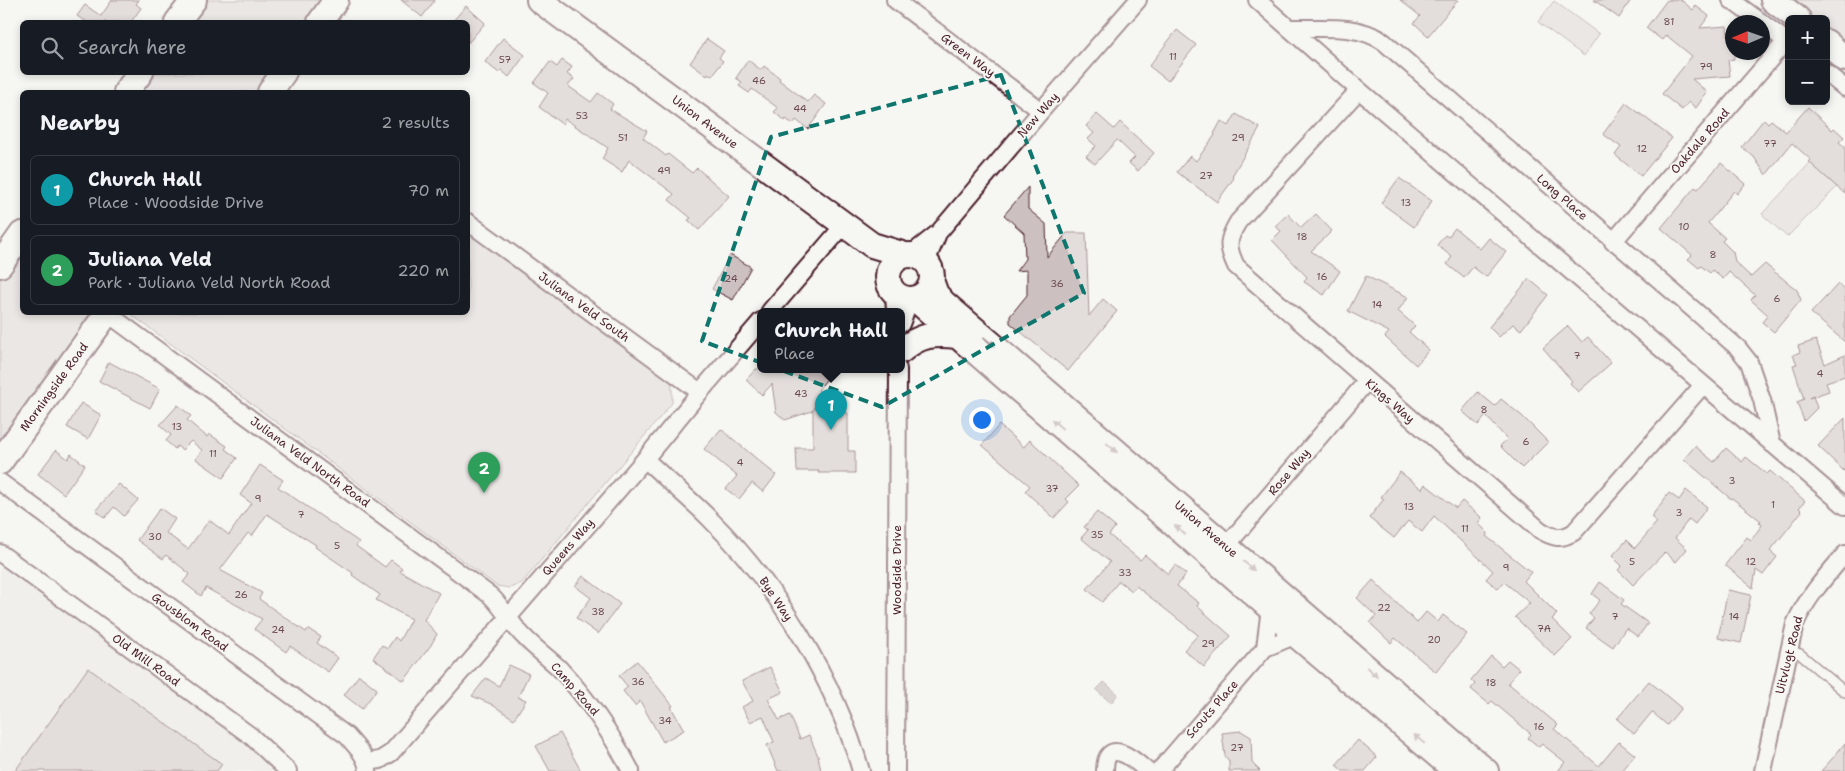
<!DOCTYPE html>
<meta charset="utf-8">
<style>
:root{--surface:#171b24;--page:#20242c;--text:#f1f3f6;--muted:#9ea1a6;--line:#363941;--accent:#1f6fb2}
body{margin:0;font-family:"Shantell Sans",sans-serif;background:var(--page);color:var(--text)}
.controls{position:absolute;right:15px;top:15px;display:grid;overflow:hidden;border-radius:8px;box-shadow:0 2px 8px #0003}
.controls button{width:45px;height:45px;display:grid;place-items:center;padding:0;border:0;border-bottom:1px solid var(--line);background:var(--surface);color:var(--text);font:25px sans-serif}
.compass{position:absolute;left:1725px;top:15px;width:45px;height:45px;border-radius:50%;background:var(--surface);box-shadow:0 2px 8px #0003;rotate:268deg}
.you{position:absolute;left:981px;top:419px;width:18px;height:18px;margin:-12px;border:4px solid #fff;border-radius:50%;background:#1a73e8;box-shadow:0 0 0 8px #1a73e833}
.badge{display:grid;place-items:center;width:32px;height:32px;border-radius:50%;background:var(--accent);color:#fff;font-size:16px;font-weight:700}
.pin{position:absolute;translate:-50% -41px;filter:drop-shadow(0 1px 2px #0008)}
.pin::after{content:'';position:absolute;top:26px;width:18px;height:15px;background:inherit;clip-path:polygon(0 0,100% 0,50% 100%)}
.popup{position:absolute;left:757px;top:308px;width:148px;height:65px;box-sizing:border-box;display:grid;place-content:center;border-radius:8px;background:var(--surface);filter:drop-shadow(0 1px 4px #0005);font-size:16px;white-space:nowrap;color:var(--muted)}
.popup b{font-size:19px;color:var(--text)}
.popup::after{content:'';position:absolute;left:50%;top:100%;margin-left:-10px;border:10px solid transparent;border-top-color:var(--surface)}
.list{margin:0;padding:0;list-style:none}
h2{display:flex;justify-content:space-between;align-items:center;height:65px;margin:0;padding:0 20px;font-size:21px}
h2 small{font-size:16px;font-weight:400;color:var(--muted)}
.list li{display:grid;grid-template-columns:32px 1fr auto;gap:15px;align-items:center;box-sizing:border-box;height:70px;margin:0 10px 10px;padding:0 10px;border:1px solid var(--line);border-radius:8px}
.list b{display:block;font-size:19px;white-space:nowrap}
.list p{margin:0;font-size:16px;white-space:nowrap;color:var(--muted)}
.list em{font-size:16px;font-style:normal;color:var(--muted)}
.icon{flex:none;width:28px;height:28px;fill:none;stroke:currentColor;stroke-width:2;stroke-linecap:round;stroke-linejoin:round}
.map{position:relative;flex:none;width:1845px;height:771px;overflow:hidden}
.search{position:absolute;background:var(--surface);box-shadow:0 2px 8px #0003;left:20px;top:20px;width:450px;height:55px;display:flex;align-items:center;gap:12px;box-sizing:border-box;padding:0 18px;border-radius:8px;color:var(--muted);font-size:19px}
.panel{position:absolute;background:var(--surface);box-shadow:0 2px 8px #0003;left:20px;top:90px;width:450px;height:225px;border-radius:8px}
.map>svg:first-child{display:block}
</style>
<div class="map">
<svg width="1845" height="771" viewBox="0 0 1845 771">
<rect width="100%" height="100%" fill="#f6f6f2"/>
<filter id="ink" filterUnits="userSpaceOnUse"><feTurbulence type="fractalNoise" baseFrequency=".02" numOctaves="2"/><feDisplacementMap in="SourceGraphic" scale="10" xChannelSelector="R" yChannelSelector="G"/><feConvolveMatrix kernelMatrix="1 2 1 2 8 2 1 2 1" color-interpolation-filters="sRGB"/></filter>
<g filter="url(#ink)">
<path fill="#e9e6e3" d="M0 553 288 771H0Z"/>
<path fill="#ddd6d5" stroke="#947a80" d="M203 0H327L311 22H186Z
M1786 0H1845V47L1826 30V19H1811Z
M1554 1 1599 34 1584 56 1538 22Z
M150 73H274L260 92H135Z
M1810 163 1837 187 1787 237 1762 214Z
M468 230 670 375 672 386V403L522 583 510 588 497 586 132 315V313L468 312Z
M22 246V312L99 313 0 446V276Z"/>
<path fill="#bbadae" stroke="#8e747a" d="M1104 682 1118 694 1111 703 1096 690Z"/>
<path fill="#ccc1c0" stroke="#4a1f2b" d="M112 0H139L136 4 141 8 131 22H87L77 16 85 5 101 16Z
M401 0H435L422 17Z
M1400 0H1458L1428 36 1414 23 1420 16Z
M1594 0H1631L1619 18Z
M1667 0H1681L1693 10 1696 6 1709 16 1700 28 1727 26 1728 36 1732 35 1734 59 1728 60 1730 76 1692 79 1707 92 1696 108 1689 102 1682 110 1662 94 1692 56 1666 35 1662 40 1646 28Z
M466 6 485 23 468 43V22H452Z
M1177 30 1196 45 1168 81 1149 66Z
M503 38 525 55 509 77 501 70 499 73 485 62Z
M707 39 724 51 719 58 723 61 712 76 708 73 707 76 690 63Z
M562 60 572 67 567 74 574 79 568 86 591 102 598 93 613 104 610 109 647 131 643 138 666 156 668 154 692 173 697 168 729 196 699 230 688 220 691 218 669 200 674 194 629 160 622 172 602 159 608 148 565 119 562 124 539 107 548 93 534 83 550 62 557 67Z
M748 60 761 70 764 66 780 78 779 80 808 102 814 95 826 104 808 129 796 120 793 124 786 119 785 121 774 112 778 108 752 89 749 93 739 86 742 82 736 78Z
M1626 103 1672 138 1641 176 1615 155 1621 147 1603 134Z
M1808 107 1832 130 1834 128 1844 137 1839 142 1845 147V194L1809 162 1811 160 1792 143 1766 175 1754 157 1742 147 1764 119 1768 123 1771 120 1786 132Z
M1097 114 1114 129 1120 122 1154 153 1138 171 1129 163 1135 157 1117 140 1095 164 1086 156 1096 146 1088 139 1094 133 1086 126Z
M1236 114 1260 128 1232 176 1234 178 1217 202 1177 172 1190 156 1196 161 1215 135 1214 134 1221 121 1229 126Z
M1721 163 1745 184 1737 194 1734 191 1708 223 1725 238 1722 241 1733 252 1735 262 1751 277 1765 264 1797 290 1801 300 1774 332 1762 322 1768 315 1751 300 1755 295 1729 272 1723 279 1712 270 1710 273 1701 266 1699 268 1688 259 1692 255 1661 228 1695 187 1698 189Z
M1399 178 1432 201 1414 227 1381 203Z
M1028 187V209L1046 224 1047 257 1067 233H1086L1089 316 1103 299 1117 311 1068 371 1010 323V316L1027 295V270L1016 271 1025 259 1024 233 1004 215Z
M1288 214 1301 228 1316 214 1332 231 1311 251 1340 271 1324 295 1304 282 1307 277 1272 240 1281 231 1275 226Z
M1455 228 1480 249 1489 238 1506 252 1486 277 1473 267 1464 278 1447 264 1452 257 1437 245 1445 235 1448 237Z
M730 255 751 267 733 300 712 289Z
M1366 276 1408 297 1398 311 1415 326 1409 332 1429 350 1416 365 1385 337 1389 332 1348 311Z
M1529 279 1548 295 1521 330 1513 324 1499 337 1489 327Z
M1838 284 1845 290V342L1811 313Z
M1568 326 1582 342 1588 337 1611 363 1578 392 1570 383 1572 381 1543 348Z
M1816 340 1825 364 1845 355V376L1826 382 1829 391 1809 398 1813 396 1817 408 1804 421 1797 402 1804 399 1793 365 1797 364 1793 355 1800 352 1798 346Z
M109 362 160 389 150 408 99 381Z
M756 369H823L830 375 818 390 825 396 814 408H842V412L848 413V451H855V473H818L819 471H797L796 448H813V409L812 411 785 420 776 412 772 384 762 395 746 380Z
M1478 392 1495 406 1501 399 1522 416 1548 442 1522 468 1500 446 1507 439 1486 416 1478 425 1462 411Z
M81 403 101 415 88 439 67 427Z
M178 405 191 416 187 420 207 437 209 434 227 446 225 449 237 458 223 478 196 459 202 450 191 441 182 450 177 446 175 449 166 441 171 435 160 425Z
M1845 418V472L1818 446Z
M999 425 1024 447 1030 440 1079 486 1066 499 1069 502 1054 518 1025 491 1030 486 982 445Z
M721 429 776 475 763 492 752 483 739 499 726 489 737 476 704 449Z
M1695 446 1714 462 1726 448 1742 462 1746 457 1767 474 1770 471 1805 501 1799 508 1802 511 1770 551 1777 557 1763 575 1756 570 1753 588 1725 565 1747 537 1751 540 1762 525 1759 522 1761 521 1732 498 1731 499 1684 459Z
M56 450 68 459 71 454 85 465 64 494 38 474Z
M260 465 283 480 278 487 359 542 356 546 385 567 391 560 402 568 400 571 439 593 424 620 437 634 431 645 404 681 373 658 382 645 387 649 395 637 399 641 411 619 376 600 380 595 352 575 353 573 315 547 316 545 267 514 252 536 248 533 220 570 262 593 259 599 306 632 308 629 321 637 317 643 338 658 328 672 290 646 286 652 254 629 262 619 206 588 201 596 183 582 190 574 166 555 163 559 137 540 160 508 175 519 166 533 188 549 209 520 229 535 251 503 240 495Z
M1400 472 1422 489 1425 484 1456 508 1462 501 1482 518 1478 523 1488 533 1486 536 1531 572 1524 581 1557 614 1552 619 1572 639 1555 656 1515 617 1530 603 1504 582 1498 589 1486 579 1493 571 1434 516 1422 532 1408 521 1394 538 1369 518 1384 499 1381 497Z
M119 484 138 500 124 516 114 507 105 518 96 510Z
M1686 490 1707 507 1695 524 1689 519 1675 538 1687 549 1676 562 1665 552 1633 585 1618 570 1622 566 1612 556 1627 540 1635 548 1657 522 1651 517 1669 493 1679 500Z
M1097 512 1115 527 1109 535 1140 560 1145 555 1168 574 1175 565 1186 574 1177 586 1199 603 1197 606 1231 636 1204 667 1184 650 1198 635 1136 586 1132 591 1119 581 1102 602 1087 589 1110 562 1081 538 1088 530 1084 527Z
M583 576 620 604 598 634 576 618 591 598 575 586Z
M1373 580 1417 623 1426 612 1438 622 1443 615 1467 634 1436 672 1395 638 1391 643 1370 623 1376 616 1357 598Z
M1600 582 1624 600 1621 604 1648 623 1638 637 1626 628 1613 647 1586 628 1594 618 1589 614 1600 600 1592 594Z
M1728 590 1751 595 1741 643 1718 638Z
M1491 656 1502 666 1508 660 1519 669 1508 683 1558 725 1554 729 1599 766 1619 742 1635 755 1622 771H1558L1565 762 1542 744 1539 747 1528 738 1531 734 1492 701 1489 704 1471 689 1475 684 1471 680Z
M637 661 673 706 671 707 684 730 663 742 640 701 635 706 623 691 628 687 619 676Z
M509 665 529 674 518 697 526 700 514 719 491 704 472 696 486 678 499 686Z
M770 667 783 692 768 699 779 720 790 715 800 739 809 735 818 756 821 771H778L767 745 774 742 763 716 750 722 742 707 753 701 742 681Z
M88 668 222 764 217 771H15Z
M359 675 377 689 362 709 344 695Z
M1649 681 1681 708 1667 725 1652 712 1634 734 1617 719Z
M1241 731 1251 737 1252 763 1260 771H1229V761L1225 756 1222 733Z
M560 733 581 771H550L536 746Z
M1358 740 1377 757 1365 771H1343L1336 765Z
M1845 743V771H1821L1831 760Z"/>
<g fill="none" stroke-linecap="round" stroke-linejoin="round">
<defs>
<path id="lane" d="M1788 650 1800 654 1845 692"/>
<path id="street" d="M895 0 1041 111
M1257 0 1359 90 1845 506
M1731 0 1761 22
M1762 23 1789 43
M1290 28C1321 29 1357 23 1384 42L1738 348 1749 362 1762 400 1772 444
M1826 73 1845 88
M1359 90 1238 222C1227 240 1227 247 1236 266L1540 530C1553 538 1561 540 1574 532L1703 385
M468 222 700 392
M1613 242 1786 41
M910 255 939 232 1041 111 1138 0
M926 262 937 236
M894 293 895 311
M770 311 844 225
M107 313 491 596C501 606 508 618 517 629 529 644 545 655 559 668 588 699 611 733 631 771
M901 324 910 299
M645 459C666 479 689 498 709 518 777 585 835 680 861 771
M0 482 347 736C356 747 367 756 368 771
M1214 545 1234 537 1367 381
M0 553 251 736 288 771
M1265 648 1270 608 1273 604
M367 762 380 760 391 753 645 459 700 392 761 321
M896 771 898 369
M1105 771C1105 735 1134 759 1147 771
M1159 771 1265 648 1296 635 1302 630
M1763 771 1795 624C1807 597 1826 576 1845 554"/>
<path id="secondary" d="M539 0 872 245 905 255
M1773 0 1798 19
M177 22 194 0
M320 22 336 0
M1826 42 1845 59
M126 92 141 72
M270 92 284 72
M888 277a22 22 0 1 1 44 0a22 22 0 1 1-44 0Z
M0 265 22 234
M932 283 936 294 943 302 1486 771
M915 299 1270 608 1296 635 1456 771
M901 351C919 335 934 333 957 336
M0 462 108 312"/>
</defs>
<use href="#lane" stroke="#4a1f2b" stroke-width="12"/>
<use href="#street" stroke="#4a1f2b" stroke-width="20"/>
<use href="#secondary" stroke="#4a1f2b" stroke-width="28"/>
<use href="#lane" stroke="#f6f6f2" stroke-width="9"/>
<use href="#street" stroke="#f6f6f2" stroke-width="16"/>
<use href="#secondary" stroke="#f6f6f2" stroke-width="24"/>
</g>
<defs><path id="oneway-solid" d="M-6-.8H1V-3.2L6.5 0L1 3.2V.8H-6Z" transform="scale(1.25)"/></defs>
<g fill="#a99598">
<use href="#oneway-solid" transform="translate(989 342) rotate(41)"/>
<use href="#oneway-solid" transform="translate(1057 424) rotate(-139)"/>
<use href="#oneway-solid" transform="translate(1112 448) rotate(41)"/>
<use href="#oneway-solid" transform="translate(1180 530) rotate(-139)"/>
<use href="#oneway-solid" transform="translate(1249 566) rotate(40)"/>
<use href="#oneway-solid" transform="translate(1372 672) rotate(41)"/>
<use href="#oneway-solid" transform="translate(1419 739) rotate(-140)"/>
</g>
</g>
<path d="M0 0H1845V771H0ZM1001 75 1084 293 882 407 702 341 771 137Z" fill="#f6f6f2" fill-opacity=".55" fill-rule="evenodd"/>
<path fill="none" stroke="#0f766e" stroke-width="4" stroke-dasharray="10 6" stroke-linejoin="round" d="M1001 75 1084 293 882 407 702 341 771 137Z"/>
<g text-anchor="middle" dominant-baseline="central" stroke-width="4" stroke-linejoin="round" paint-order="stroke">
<g font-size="10" fill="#6a4850">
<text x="1669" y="21">81</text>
<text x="1173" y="56">11</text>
<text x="505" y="59">57</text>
<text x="1706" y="66">79</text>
<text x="759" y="80">46</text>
<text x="800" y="108">44</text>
<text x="582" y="115">53</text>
<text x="623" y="137">51</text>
<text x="1238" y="137">29</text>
<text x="1770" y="143">77</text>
<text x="1642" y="148">12</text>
<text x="664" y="170">49</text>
<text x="1206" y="175">27</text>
<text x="1406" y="202">13</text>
<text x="1684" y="226">10</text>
<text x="1302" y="236">18</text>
<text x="1713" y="254">8</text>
<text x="1322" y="276">16</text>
<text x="731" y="278">24</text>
<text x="1057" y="283">36</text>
<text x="1777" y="298">6</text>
<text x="1377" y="304">14</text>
<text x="1577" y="355">7</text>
<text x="1820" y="373">4</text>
<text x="801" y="393">43</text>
<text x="1484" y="409">8</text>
<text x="177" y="426">13</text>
<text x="1526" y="441">6</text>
<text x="213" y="453">11</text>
<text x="740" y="462">4</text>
<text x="1732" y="480">3</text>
<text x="1052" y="488">37</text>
<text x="258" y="498">9</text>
<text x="1773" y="504">1</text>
<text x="1409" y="506">13</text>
<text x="1679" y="512">3</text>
<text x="301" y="514">7</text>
<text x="1465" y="528">11</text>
<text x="1097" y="534">35</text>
<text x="155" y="536">30</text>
<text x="337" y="545">5</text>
<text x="1632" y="561">5</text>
<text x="1751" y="561">12</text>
<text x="1506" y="567">9</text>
<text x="1125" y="572">33</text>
<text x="241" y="594">26</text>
<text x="1384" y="607">22</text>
<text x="598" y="611">38</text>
<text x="1615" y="616">7</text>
<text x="1734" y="616">14</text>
<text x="1544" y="628">7A</text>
<text x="278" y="629">24</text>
<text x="1434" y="639">20</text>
<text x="1208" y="643">29</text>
<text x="638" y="681">36</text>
<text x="1491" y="682">18</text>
<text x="665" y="720">34</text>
<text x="1539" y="726">16</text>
<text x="1237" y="747">27</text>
</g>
<g font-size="12" fill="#4a1f2b" stroke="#f6f6f2">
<text transform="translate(968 55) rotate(37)">Green Way</text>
<text transform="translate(1038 115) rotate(-49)">New Way</text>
<text transform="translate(705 122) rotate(37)">Union Avenue</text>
<text transform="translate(1700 141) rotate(-49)">Oakdale Road</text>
<text transform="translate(1562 197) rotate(41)">Long Place</text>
<text transform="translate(584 307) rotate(36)">Juliana Veld South</text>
<text transform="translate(54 387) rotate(-54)">Morningside Road</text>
<text transform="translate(1390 401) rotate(41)">Kings Way</text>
<text transform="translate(310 462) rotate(36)">Juliana Veld North Road</text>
<text transform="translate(1289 472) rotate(-50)">Rose Way</text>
<text transform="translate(1206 529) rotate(41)">Union Avenue</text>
<text transform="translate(568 547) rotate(-49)">Queens Way</text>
<text transform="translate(897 570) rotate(-90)">Woodside Drive</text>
<text transform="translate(776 599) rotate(56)">Bye Way</text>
<text transform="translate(190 622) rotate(36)">Gousblom Road</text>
<text transform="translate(1789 655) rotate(-76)">Uitvlugt Road</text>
<text transform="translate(146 660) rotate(36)">Old Mill Road</text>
<text transform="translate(575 689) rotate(49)">Camp Road</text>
<text transform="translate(1212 709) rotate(-49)">Scouts Place</text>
</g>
</g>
</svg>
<div class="controls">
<button>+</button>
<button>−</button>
</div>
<svg class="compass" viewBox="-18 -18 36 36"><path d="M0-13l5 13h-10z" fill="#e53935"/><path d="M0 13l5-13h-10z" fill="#9ea1a6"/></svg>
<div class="you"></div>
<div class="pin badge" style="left:831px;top:430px;background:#0f9aa8">1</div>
<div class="popup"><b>Church Hall</b>Place</div>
<div class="pin badge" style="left:484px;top:493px;background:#2e9e5b">2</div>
<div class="search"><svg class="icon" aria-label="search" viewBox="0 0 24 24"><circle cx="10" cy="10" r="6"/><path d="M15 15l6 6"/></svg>Search here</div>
<section class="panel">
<h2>Nearby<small>2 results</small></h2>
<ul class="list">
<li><span class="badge" style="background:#0f9aa8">1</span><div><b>Church Hall</b><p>Place · Woodside Drive</p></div><em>70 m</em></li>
<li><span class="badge" style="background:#2e9e5b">2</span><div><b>Juliana Veld</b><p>Park · Juliana Veld North Road</p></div><em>220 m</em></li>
</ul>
</section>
</div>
